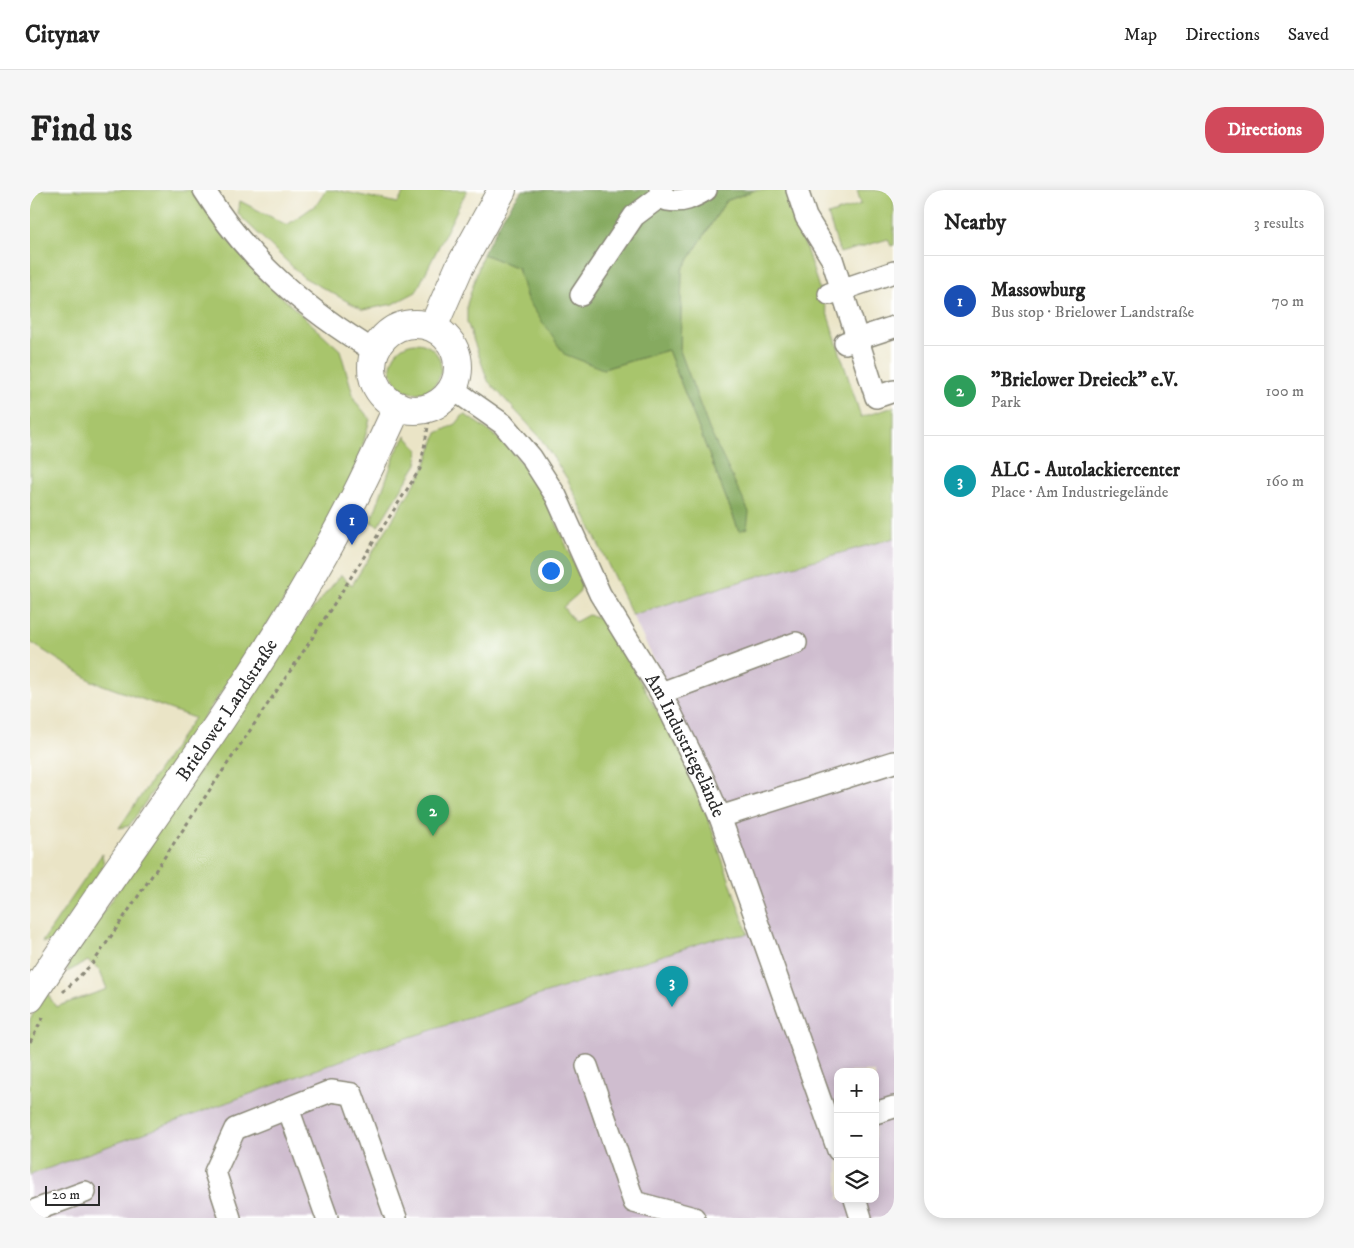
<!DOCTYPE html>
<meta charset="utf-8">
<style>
:root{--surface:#fff;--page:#f6f6f6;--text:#222;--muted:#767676;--line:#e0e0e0;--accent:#d1495b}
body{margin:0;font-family:"IM FELL DW Pica",serif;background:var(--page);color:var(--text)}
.controls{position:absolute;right:15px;bottom:15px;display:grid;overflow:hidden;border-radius:10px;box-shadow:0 2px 12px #0003}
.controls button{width:45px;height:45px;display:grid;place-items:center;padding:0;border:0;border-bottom:1px solid var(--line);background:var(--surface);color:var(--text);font:25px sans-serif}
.scale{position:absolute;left:15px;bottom:12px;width:55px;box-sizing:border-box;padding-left:5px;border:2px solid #2b2b2b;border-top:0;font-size:14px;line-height:18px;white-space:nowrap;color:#2b2b2b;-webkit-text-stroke:4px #fff;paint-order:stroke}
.you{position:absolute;left:520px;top:380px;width:18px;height:18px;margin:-12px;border:4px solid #fff;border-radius:50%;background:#1a73e8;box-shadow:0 0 0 8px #1a73e833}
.badge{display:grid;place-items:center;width:32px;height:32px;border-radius:50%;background:var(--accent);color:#fff;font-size:16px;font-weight:700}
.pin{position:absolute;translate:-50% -41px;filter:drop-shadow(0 1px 2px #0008)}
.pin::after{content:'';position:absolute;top:26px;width:18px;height:15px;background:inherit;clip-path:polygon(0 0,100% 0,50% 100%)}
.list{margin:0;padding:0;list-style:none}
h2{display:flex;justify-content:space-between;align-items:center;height:65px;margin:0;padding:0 20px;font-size:21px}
h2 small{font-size:16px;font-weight:400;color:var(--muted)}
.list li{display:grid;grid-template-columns:32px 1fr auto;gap:15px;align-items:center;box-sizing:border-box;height:90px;padding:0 20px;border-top:1px solid var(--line)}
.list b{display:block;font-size:19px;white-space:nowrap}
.list p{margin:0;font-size:16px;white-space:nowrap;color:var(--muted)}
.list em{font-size:16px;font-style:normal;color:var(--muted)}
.icon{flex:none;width:28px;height:28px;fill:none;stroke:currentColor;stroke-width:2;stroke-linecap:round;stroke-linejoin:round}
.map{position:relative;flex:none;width:864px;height:1028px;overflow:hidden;border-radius:20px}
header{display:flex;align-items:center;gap:30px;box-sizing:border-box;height:70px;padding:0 25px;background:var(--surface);border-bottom:1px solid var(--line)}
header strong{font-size:24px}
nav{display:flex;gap:28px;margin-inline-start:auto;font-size:18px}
.intro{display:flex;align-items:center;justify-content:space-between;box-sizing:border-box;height:120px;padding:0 30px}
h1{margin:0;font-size:35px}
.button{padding:12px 22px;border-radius:20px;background:var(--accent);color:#fff;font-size:18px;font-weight:700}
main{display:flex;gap:30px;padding:0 30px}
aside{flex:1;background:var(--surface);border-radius:20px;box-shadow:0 2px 12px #0003}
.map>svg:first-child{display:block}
</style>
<header>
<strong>Citynav</strong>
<nav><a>Map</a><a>Directions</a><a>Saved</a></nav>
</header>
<div class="intro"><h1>Find us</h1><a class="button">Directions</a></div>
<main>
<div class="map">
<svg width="864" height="1028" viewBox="0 0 864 1028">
<rect width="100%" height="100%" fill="#fff"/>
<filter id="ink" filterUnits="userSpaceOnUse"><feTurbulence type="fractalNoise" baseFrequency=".02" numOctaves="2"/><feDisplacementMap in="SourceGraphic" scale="10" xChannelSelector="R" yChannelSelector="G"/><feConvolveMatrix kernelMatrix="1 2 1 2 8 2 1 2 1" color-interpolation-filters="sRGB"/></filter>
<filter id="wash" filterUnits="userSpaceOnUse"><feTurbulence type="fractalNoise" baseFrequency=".0096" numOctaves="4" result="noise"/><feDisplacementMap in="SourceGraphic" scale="20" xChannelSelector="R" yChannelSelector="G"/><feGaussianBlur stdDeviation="1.12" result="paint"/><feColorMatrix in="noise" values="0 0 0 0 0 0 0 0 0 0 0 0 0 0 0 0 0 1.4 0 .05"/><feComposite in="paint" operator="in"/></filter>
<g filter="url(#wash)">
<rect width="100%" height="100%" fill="#eae4c6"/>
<path fill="#cfbdcf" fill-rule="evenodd" d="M864 348V1028H0V985L334 862 683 749 732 741 631 484 602 425 735 384ZM808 882H845V1009H808Z"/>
<path fill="#a8c56c" stroke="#6a784c" d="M0 0H165L192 43 230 87 310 160 325 211 340 229 326 280 277 377 99 636 89 638 164 528 62 491 0 452Z
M296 0H306L368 13 375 0H437L386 102 363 114 333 120 273 87 208 24 210 11 257 35 287 14Z
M725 0H757L831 227 864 217V348L735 384 602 425 538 290 509 246 458 191 437 132V114L453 64 488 78 497 109 573 179 638 160 709 341 679 239 650 161 652 80 696 11Z
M827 0H864V55L861 56 858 49 810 63 798 25 831 14Z
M361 178a25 25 0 1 1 50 0a25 25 0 1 1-50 0Z
M434 224C444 231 456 238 465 246 511 284 529 340 552 393L549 403 533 417 545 432 558 425 574 428 662 582 718 744 683 749 334 862 0 985V829L17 803 26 817 77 799 69 779 58 771 37 782 39 772 265 440 311 385 322 395 394 279 407 243 426 234Z
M376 246 388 260 387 274 348 336 341 332 366 262Z
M72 664 74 676 22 752H12Z"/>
<path fill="#86aa60" stroke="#586a46" d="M492 0H725L696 11 652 80 650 161 679 239 719 322 717 338 709 341 638 160 573 179 534 164 497 109 488 78 453 64 474 25Z"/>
</g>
<g filter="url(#ink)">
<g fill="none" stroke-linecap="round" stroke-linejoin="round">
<defs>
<g id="minor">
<path d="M174 0C218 70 276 120 346 162"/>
<path d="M630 0 637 10C653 13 662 8 676 0"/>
<path d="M767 0 776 27 802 69 846 207 864 201"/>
<path d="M799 104 864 82"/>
<path d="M551 105 604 26 632 5"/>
<path d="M815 153 864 137"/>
<path id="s1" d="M423 199 473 234 501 267 526 306 570 404 631 503 673 588 690 627 808 960"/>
<path d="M631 503 766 453"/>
<path d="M690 627 864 572"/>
<path d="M557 876 604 1012 664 1028"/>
<path d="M258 918 297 1028"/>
<path d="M845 923 864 917"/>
<path d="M825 1009 831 1028"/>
<path d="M0 1022 55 1002"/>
<path d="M200 1028 185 982 205 939 301 901 322 904 366 1028"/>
</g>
<g id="major">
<circle cx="385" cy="177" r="43"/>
<path d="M403 137 429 78 472 0"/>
<path id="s2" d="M0 808C101 654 216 508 305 345 328 303 348 260 368 216"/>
</g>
</defs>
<use href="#minor" stroke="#8a8878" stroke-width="24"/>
<use href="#major" stroke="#8a8878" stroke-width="30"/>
<path stroke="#8a8878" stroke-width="3" stroke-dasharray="4 4" stroke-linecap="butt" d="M33 802 63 773 279 453 390 279 402 216
M0 852 14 826"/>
<use href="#minor" stroke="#fff" stroke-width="21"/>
<use href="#major" stroke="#fff" stroke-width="28"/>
</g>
</g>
<g text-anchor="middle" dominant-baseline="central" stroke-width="5" stroke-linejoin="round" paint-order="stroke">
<g font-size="19" fill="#2b2b2b" stroke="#fff">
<text stroke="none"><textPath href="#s2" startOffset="349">Brielower Landstraße</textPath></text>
<text stroke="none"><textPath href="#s1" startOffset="432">Am Industriegelände</textPath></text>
</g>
</g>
</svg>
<div class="controls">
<button>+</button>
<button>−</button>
<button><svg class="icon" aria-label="layers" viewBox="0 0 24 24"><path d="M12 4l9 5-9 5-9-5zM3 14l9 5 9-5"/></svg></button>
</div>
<div class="scale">20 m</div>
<div class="you"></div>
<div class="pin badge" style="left:322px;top:355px;background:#1a4fb4">1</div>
<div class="pin badge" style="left:403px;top:646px;background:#2e9e5b">2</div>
<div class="pin badge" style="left:642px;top:817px;background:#0f9aa8">3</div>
</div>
<aside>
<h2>Nearby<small>3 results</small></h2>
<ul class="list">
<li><span class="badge" style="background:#1a4fb4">1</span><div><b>Massowburg</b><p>Bus stop · Brielower Landstraße</p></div><em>70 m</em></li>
<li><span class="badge" style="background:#2e9e5b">2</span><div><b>&quot;Brielower Dreieck&quot; e.V.</b><p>Park</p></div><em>100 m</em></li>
<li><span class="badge" style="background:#0f9aa8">3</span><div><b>ALC - Autolackiercenter</b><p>Place · Am Industriegelände</p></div><em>160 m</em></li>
</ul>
</aside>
</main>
